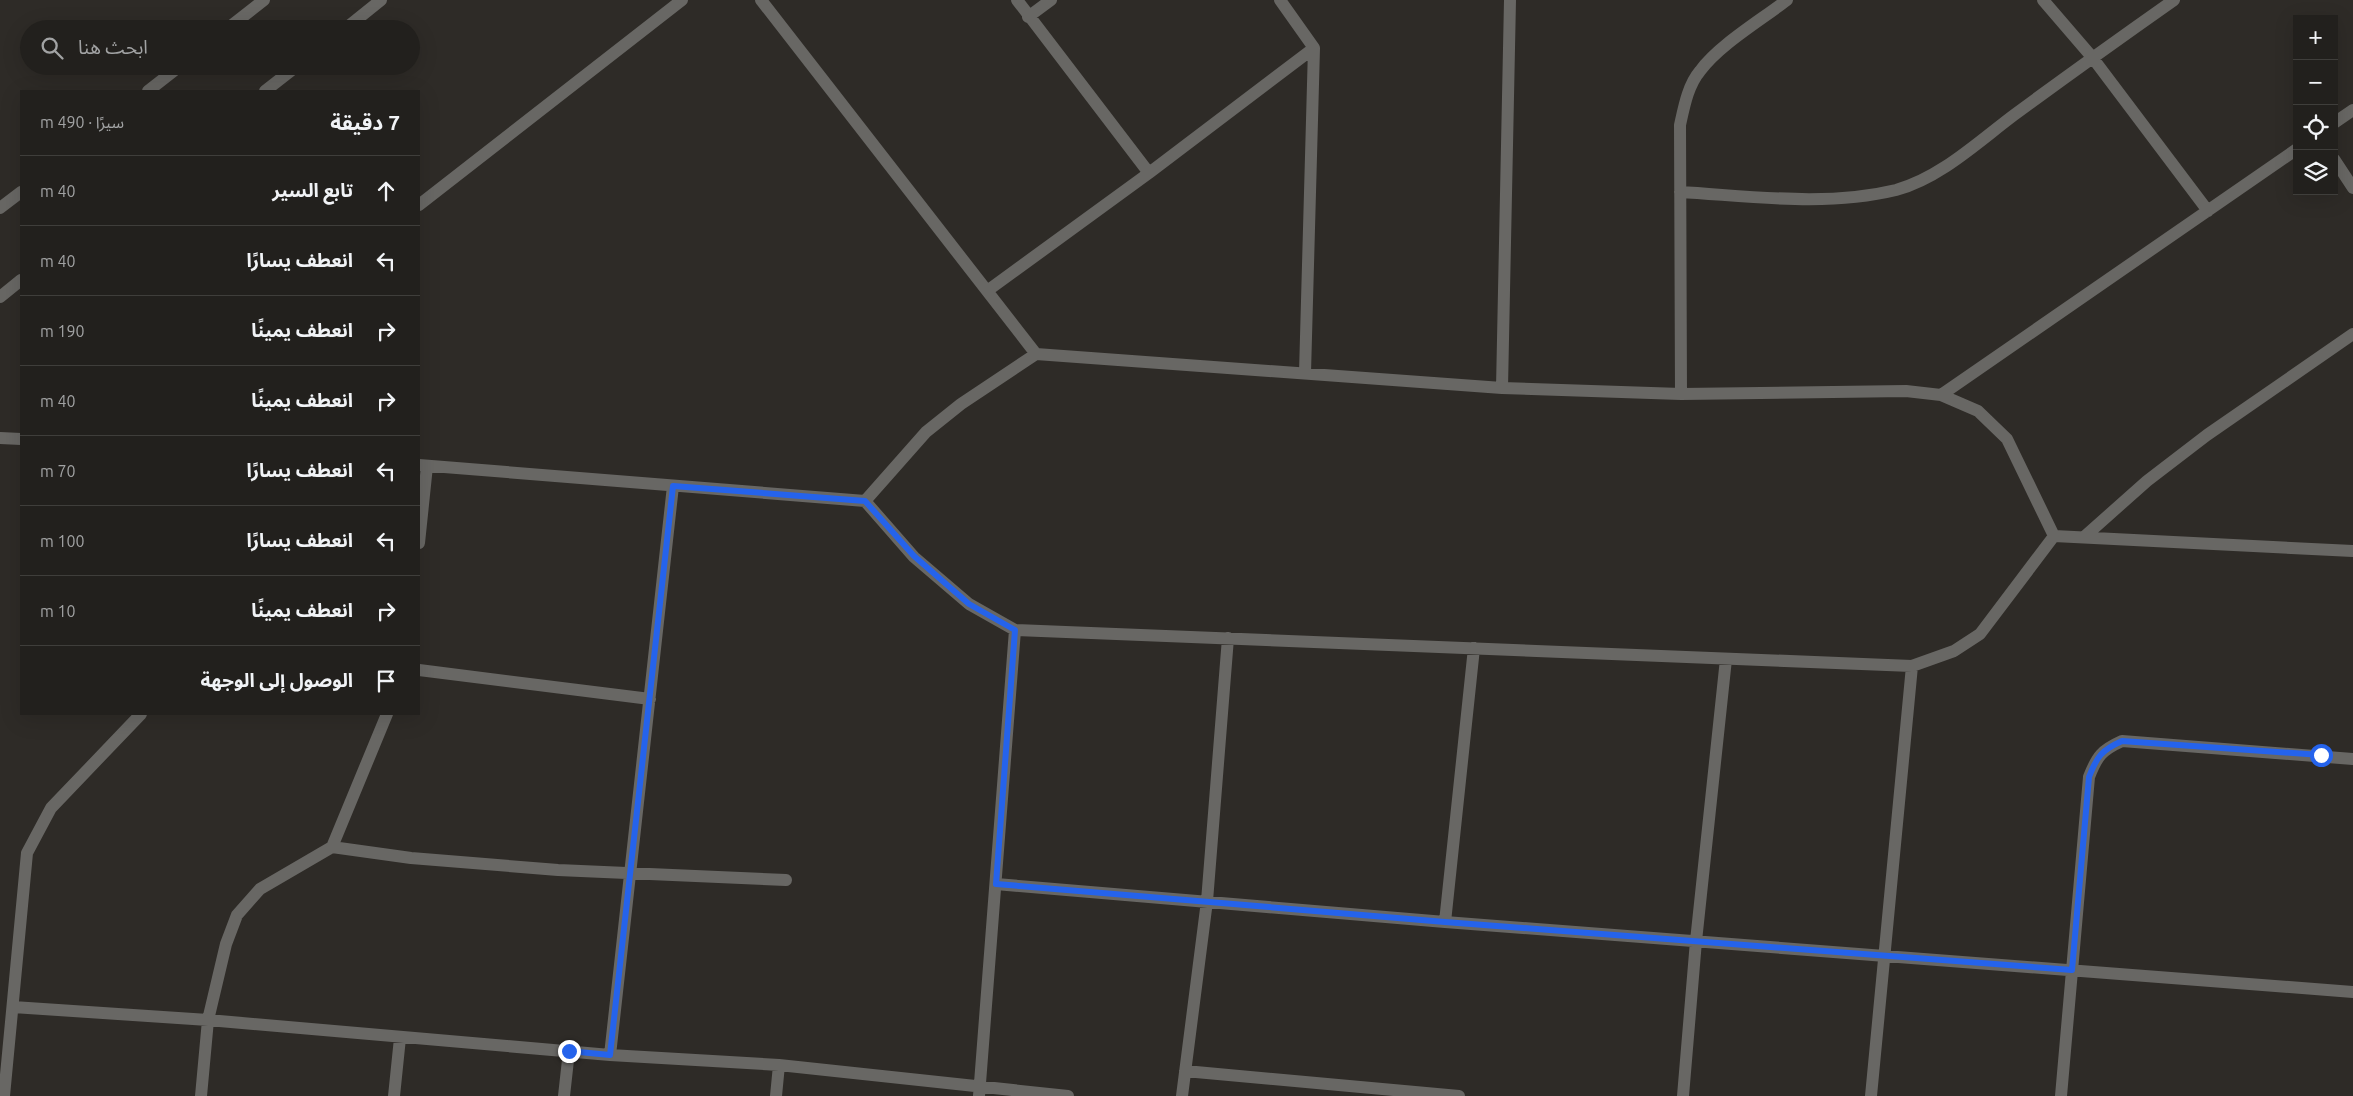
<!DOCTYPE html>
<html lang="ar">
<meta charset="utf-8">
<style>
:root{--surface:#22201d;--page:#2e2d2a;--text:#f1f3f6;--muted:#a2a3a4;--line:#3f3e3b}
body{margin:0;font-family:Ubuntu,"Noto Sans Arabic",sans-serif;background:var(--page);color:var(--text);direction:rtl}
.controls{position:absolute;right:15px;top:15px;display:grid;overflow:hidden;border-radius:0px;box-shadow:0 5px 20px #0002}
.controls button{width:45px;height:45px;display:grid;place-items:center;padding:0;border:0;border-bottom:1px solid var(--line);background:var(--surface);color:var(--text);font:25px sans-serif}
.stop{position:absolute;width:15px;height:15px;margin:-11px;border:4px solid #2563eb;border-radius:50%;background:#fff}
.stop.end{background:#2563eb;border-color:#fff;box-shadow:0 1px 5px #0008}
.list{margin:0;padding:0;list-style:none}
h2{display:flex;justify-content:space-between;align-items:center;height:65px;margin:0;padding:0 20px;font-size:21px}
h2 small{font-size:16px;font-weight:400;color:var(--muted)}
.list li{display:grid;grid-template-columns:32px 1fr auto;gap:15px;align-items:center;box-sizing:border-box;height:70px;padding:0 20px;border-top:1px solid var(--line)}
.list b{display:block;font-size:19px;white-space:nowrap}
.list em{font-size:16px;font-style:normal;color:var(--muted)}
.icon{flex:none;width:28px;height:28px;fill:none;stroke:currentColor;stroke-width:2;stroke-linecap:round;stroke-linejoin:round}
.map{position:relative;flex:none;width:2353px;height:1096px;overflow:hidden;direction:ltr}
.search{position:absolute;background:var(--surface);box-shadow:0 5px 20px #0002;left:20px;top:20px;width:400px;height:55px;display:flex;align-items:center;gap:12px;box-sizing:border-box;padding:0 18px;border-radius:28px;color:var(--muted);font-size:19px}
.panel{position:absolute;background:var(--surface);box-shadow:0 5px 20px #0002;left:20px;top:90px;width:400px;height:625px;border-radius:0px;direction:rtl}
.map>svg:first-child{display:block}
</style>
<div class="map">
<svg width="2353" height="1096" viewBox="0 0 2353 1096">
<rect width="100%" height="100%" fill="#2e2b27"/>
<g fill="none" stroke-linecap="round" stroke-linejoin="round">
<path stroke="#686764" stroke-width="12" d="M761 0 1036 354 1502 388 1681 394 1906 391 1941 395 1978 411 2007 439 2054 536 1980 634 1954 651 1912 666 1015 630 969 604 914 557 865 501 926 432 961 404 1036 354
M1280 0 1314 48
M2043 0 2092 57 2208 211
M1028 17 1051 0
M227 29 264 0
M345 29 381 0
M148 91 180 66
M265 91 297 66
M2334 123 2353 110
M2334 159 2353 188
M1149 173 1314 48 1305 373
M1680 192C1751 196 1826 207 1896 190 1940 178 1978 142 2014 115 2067 76 2120 38 2174 0
M419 205 682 0
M0 208 21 192
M987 291 1149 173 1017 0
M0 297 21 280
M1502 388 1510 0
M1681 394 1680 125C1684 107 1688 85 1700 71 1719 45 1761 20 1787 0
M1941 395 2297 149
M0 438 21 439
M419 465 865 501
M2054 536 2353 551
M2084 537 2147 481 2207 435 2353 334
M419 543 427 466
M419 670 650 699
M332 847 411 858 558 870 786 880
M996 884 1445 922 2353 992
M1445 922 1474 648
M13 1007 208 1020 610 1055 779 1065 1068 1096
M610 1055 673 486
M1185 1071 1459 1096
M4 1096 27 853 51 808 141 714
M201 1096 208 1020 226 944 237 915 260 889 332 847 387 714
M394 1096 400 1038
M564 1096 569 1051
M776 1096 779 1065
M979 1096 1015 630
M1182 1096 1207 901 1228 638
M1683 1096 1696 941 1726 659
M1871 1096 1912 666
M2061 1096 2089 777C2097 756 2102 750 2122 741L2353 759"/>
</g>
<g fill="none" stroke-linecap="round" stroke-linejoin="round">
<path stroke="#2563eb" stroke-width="6" d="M569 1051 610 1055 673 486 865 501 914 556 969 604 1015 630 996 884 1445 922 2072 970 2089 777C2097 756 2102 750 2122 741L2321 755"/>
</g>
</svg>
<div class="controls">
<button>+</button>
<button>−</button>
<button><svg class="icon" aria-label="locate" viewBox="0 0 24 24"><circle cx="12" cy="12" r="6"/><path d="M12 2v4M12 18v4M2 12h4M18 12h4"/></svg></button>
<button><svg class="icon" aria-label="layers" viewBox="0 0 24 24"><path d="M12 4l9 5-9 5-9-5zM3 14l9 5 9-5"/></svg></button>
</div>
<div class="stop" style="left:2321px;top:755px"></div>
<div class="stop end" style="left:569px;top:1051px"></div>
<div class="search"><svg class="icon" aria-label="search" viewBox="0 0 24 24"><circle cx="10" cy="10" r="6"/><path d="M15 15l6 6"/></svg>ابحث هنا</div>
<section class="panel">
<h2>7 دقيقة<small>سيرًا · 490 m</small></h2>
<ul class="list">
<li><svg class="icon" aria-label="ahead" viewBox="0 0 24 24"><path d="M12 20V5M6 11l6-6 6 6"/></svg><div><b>تابع السير</b></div><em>40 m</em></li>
<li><svg class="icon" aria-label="left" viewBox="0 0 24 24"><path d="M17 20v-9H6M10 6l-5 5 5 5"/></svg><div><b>انعطف يسارًا</b></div><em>40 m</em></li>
<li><svg class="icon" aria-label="right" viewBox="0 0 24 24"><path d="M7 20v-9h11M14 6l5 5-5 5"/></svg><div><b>انعطف يمينًا</b></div><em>190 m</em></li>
<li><svg class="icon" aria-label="right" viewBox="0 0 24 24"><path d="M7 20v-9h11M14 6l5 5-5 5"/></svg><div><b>انعطف يمينًا</b></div><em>40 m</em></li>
<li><svg class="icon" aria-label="left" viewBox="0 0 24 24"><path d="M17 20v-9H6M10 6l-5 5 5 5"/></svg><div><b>انعطف يسارًا</b></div><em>70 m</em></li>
<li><svg class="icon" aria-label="left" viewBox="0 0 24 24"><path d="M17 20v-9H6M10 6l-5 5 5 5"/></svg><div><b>انعطف يسارًا</b></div><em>100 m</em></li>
<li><svg class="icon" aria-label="right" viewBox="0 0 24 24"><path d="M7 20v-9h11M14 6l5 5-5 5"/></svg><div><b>انعطف يمينًا</b></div><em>10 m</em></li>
<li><svg class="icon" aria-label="arrive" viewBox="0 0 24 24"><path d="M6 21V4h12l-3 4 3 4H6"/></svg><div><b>الوصول إلى الوجهة</b></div></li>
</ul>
</section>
</div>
